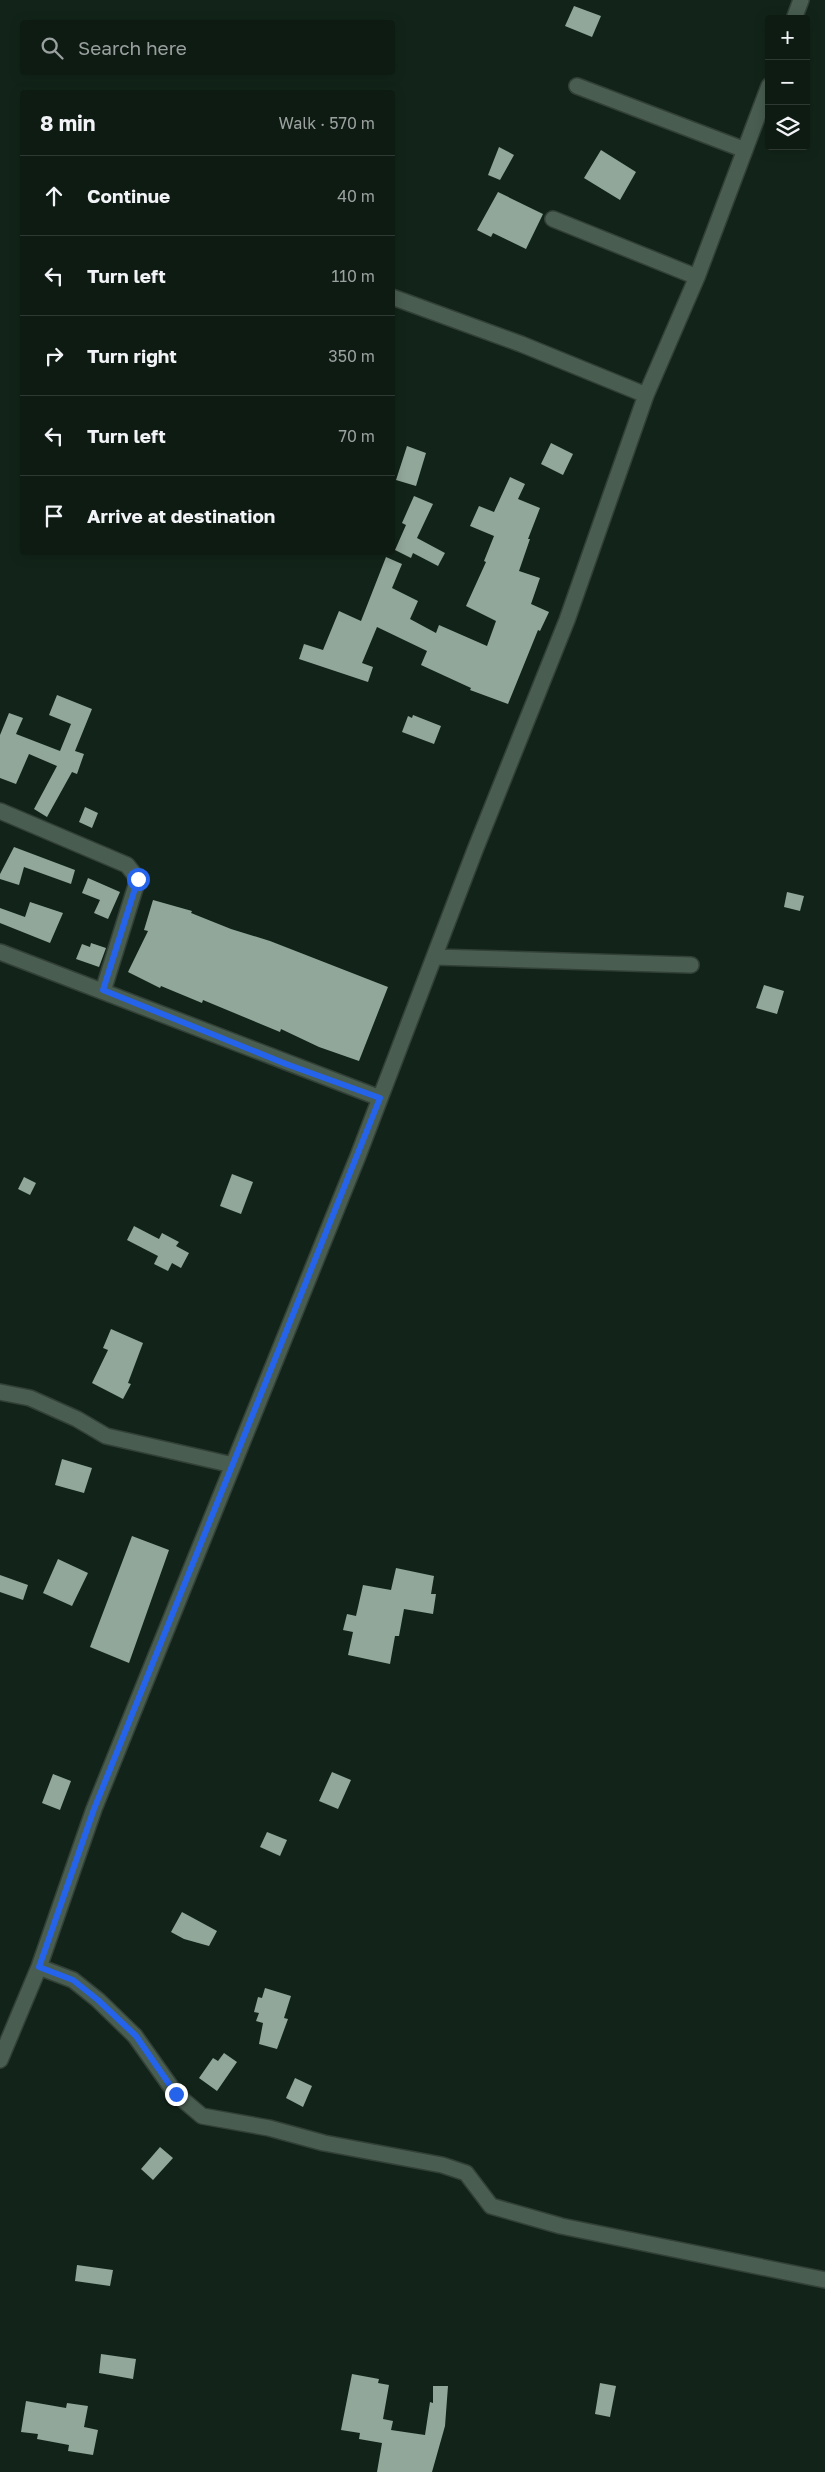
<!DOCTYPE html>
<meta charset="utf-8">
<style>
:root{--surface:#0e1b13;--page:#17241c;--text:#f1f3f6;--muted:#9ba1a0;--line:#2e3933}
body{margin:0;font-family:"Golos Text",sans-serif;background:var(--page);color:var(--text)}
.controls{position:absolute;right:15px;top:15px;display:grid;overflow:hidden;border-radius:5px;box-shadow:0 2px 12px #0003}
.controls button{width:45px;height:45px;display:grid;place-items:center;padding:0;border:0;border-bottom:1px solid var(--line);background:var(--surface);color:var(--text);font:25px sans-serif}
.stop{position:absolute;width:15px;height:15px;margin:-11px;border:4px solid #2563eb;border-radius:50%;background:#fff}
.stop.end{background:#2563eb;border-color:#fff;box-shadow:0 1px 5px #0008}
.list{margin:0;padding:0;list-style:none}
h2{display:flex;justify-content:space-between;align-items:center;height:65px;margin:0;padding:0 20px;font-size:21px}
h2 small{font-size:16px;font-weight:400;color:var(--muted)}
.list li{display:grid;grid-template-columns:32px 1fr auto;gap:15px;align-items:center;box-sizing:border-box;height:80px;padding:0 20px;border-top:1px solid var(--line)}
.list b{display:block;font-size:19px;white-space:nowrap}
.list em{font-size:16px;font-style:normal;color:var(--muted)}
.icon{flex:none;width:28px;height:28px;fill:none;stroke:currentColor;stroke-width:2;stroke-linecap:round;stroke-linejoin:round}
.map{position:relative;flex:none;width:825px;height:2472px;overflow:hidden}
.search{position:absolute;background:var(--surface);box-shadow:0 2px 12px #0003;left:20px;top:20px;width:375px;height:55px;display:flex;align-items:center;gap:12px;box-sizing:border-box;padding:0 18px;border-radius:5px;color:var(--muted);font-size:19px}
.panel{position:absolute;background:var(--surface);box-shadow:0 2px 12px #0003;left:20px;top:90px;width:375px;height:465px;border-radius:5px}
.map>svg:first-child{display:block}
</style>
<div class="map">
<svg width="825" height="2472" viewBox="0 0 825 2472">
<rect width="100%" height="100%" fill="#122419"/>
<path fill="#91a799" d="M574 6 601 16 592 37 565 26Z
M499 147 514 155 500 180 488 175Z
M601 150 636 172 620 200 584 178Z
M498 192 543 214 526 249 493 233 491 237 477 230Z
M551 443 573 454 563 475 541 464Z
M407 446 426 453 416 486 396 480Z
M510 477 525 484 518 499 540 508 528 539H530L519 571 540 578 531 604 549 612 540 631 538 630 508 704 470 690 471 688 421 665 427 651 377 627 362 663 373 667 368 682 299 659 304 644 323 650 339 611 361 621 386 557 402 564 392 588 418 601 410 619 436 633 439 625 487 646 496 621 466 606 486 562 484 561 494 536 470 526 479 506 494 512Z
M414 496 433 504 417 538 445 553 438 566 413 553 411 558 395 550 406 525 402 523Z
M57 695 92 709 75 751 84 754 77 774 72 772 47 817 34 809 57 766 29 754 16 784 0 778V735L9 713 23 718 16 734 60 751 71 724 49 715Z
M413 715 441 726 434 744 402 732 408 716 412 718Z
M85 807 98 813 92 828 79 822Z
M14 847 75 870 71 884 24 867 19 885 0 879V874Z
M88 878 120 892 108 919 94 913 100 900 82 893Z
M787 892 804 896 800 911 784 907Z
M153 900 192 911 191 913 231 929 270 941 388 987 359 1061 319 1047 281 1029 280 1032 203 1000 202 1003 161 986 160 988 128 972 148 931 144 930Z
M30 902 63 913 50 943 0 923V908L25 917Z
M91 943 106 948 99 967 76 959 82 944 90 947Z
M764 985 784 991 777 1014 756 1008Z
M232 1174 253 1182 241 1214 220 1206Z
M24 1177 36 1183 30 1195 18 1189Z
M134 1226 159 1239 162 1233 179 1242 176 1246 189 1253 181 1268 172 1263 168 1271 154 1264 158 1256 127 1240Z
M111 1329 143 1343 128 1383 131 1384 123 1399 92 1383 108 1350 103 1348Z
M62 1459 92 1468 84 1493 55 1485Z
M132 1536 169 1550 129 1663 90 1647Z
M58 1559 88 1573 72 1606 43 1593Z
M396 1568 434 1576 431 1594H436L433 1614 404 1609 399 1636H395L390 1664 348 1655 353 1632 343 1630 347 1614 356 1616 363 1585 391 1590Z
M0 1575 28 1585 23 1600 0 1592Z
M332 1772 351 1780 338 1809 319 1801Z
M53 1774 71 1781 60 1810 42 1803Z
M267 1832 287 1840 280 1856 260 1847Z
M182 1912 217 1931 209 1946 184 1939 171 1932Z
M265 1988 291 1996 284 2018 288 2019 277 2049 259 2044 263 2023 256 2021 259 2013 254 2012 258 1997 262 1998Z
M224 2053 237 2062 217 2091 199 2078 213 2058 218 2061Z
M295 2078 312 2086 303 2107 286 2098Z
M160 2147 173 2158 153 2180 141 2169Z
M77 2265 113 2270 110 2286 75 2281Z
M101 2354 136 2359 133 2379 99 2373Z
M352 2374 379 2379 378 2383 389 2385 383 2419 393 2421 391 2430 425 2435 430 2402 433 2403V2386H448L445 2426 432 2472H377L382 2443 359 2439 360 2433 341 2430Z
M600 2383 616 2386 610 2417 595 2414Z
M26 2401 66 2408 67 2403 88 2406 84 2427 98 2430 93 2455 68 2451 69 2445 37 2439 38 2434 21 2432Z"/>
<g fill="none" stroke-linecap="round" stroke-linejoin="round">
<defs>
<path id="street" d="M794 19 801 0
M577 86 745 150
M553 219 697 277
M392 297 521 344 646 395
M0 811 127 865 138 879 103 991
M0 952 380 1098
M435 957 691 965
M0 1392 30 1398 77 1419 106 1436 233 1465
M39 1967 73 1980 98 2000 135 2036 176 2094 202 2116 269 2128 324 2143 442 2165 466 2173 491 2206 561 2226 825 2280
M0 2060 39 1967 94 1809 358 1156 475 850 567 620 646 395 697 277 769 86"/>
</defs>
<use href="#street" stroke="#334038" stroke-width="18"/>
<use href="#street" stroke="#495e51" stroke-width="15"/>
</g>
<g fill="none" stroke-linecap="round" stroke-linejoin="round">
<path stroke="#2563eb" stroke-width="6" d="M138 879 103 990 286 1064 380 1098 94 1809 39 1967 73 1980 98 2000 136 2036 176 2094"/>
</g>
</svg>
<div class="controls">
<button>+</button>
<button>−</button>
<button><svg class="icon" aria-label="layers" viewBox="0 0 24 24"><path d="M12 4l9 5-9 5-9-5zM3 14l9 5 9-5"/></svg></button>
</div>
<div class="stop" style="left:138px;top:879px"></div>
<div class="stop end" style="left:176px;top:2094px"></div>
<div class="search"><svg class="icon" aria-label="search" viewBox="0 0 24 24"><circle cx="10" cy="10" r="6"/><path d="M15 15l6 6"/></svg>Search here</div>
<section class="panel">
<h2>8 min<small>Walk · 570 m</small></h2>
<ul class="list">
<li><svg class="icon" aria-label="ahead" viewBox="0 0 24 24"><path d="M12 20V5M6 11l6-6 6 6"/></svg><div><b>Continue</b></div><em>40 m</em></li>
<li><svg class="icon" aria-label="left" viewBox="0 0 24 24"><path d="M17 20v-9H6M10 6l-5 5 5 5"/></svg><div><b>Turn left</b></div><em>110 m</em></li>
<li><svg class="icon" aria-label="right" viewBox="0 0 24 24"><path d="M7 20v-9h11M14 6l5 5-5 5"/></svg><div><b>Turn right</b></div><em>350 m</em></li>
<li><svg class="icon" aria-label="left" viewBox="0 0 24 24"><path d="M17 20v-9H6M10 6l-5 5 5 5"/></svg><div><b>Turn left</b></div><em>70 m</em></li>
<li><svg class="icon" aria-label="arrive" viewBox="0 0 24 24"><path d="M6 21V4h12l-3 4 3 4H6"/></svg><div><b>Arrive at destination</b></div></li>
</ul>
</section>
</div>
